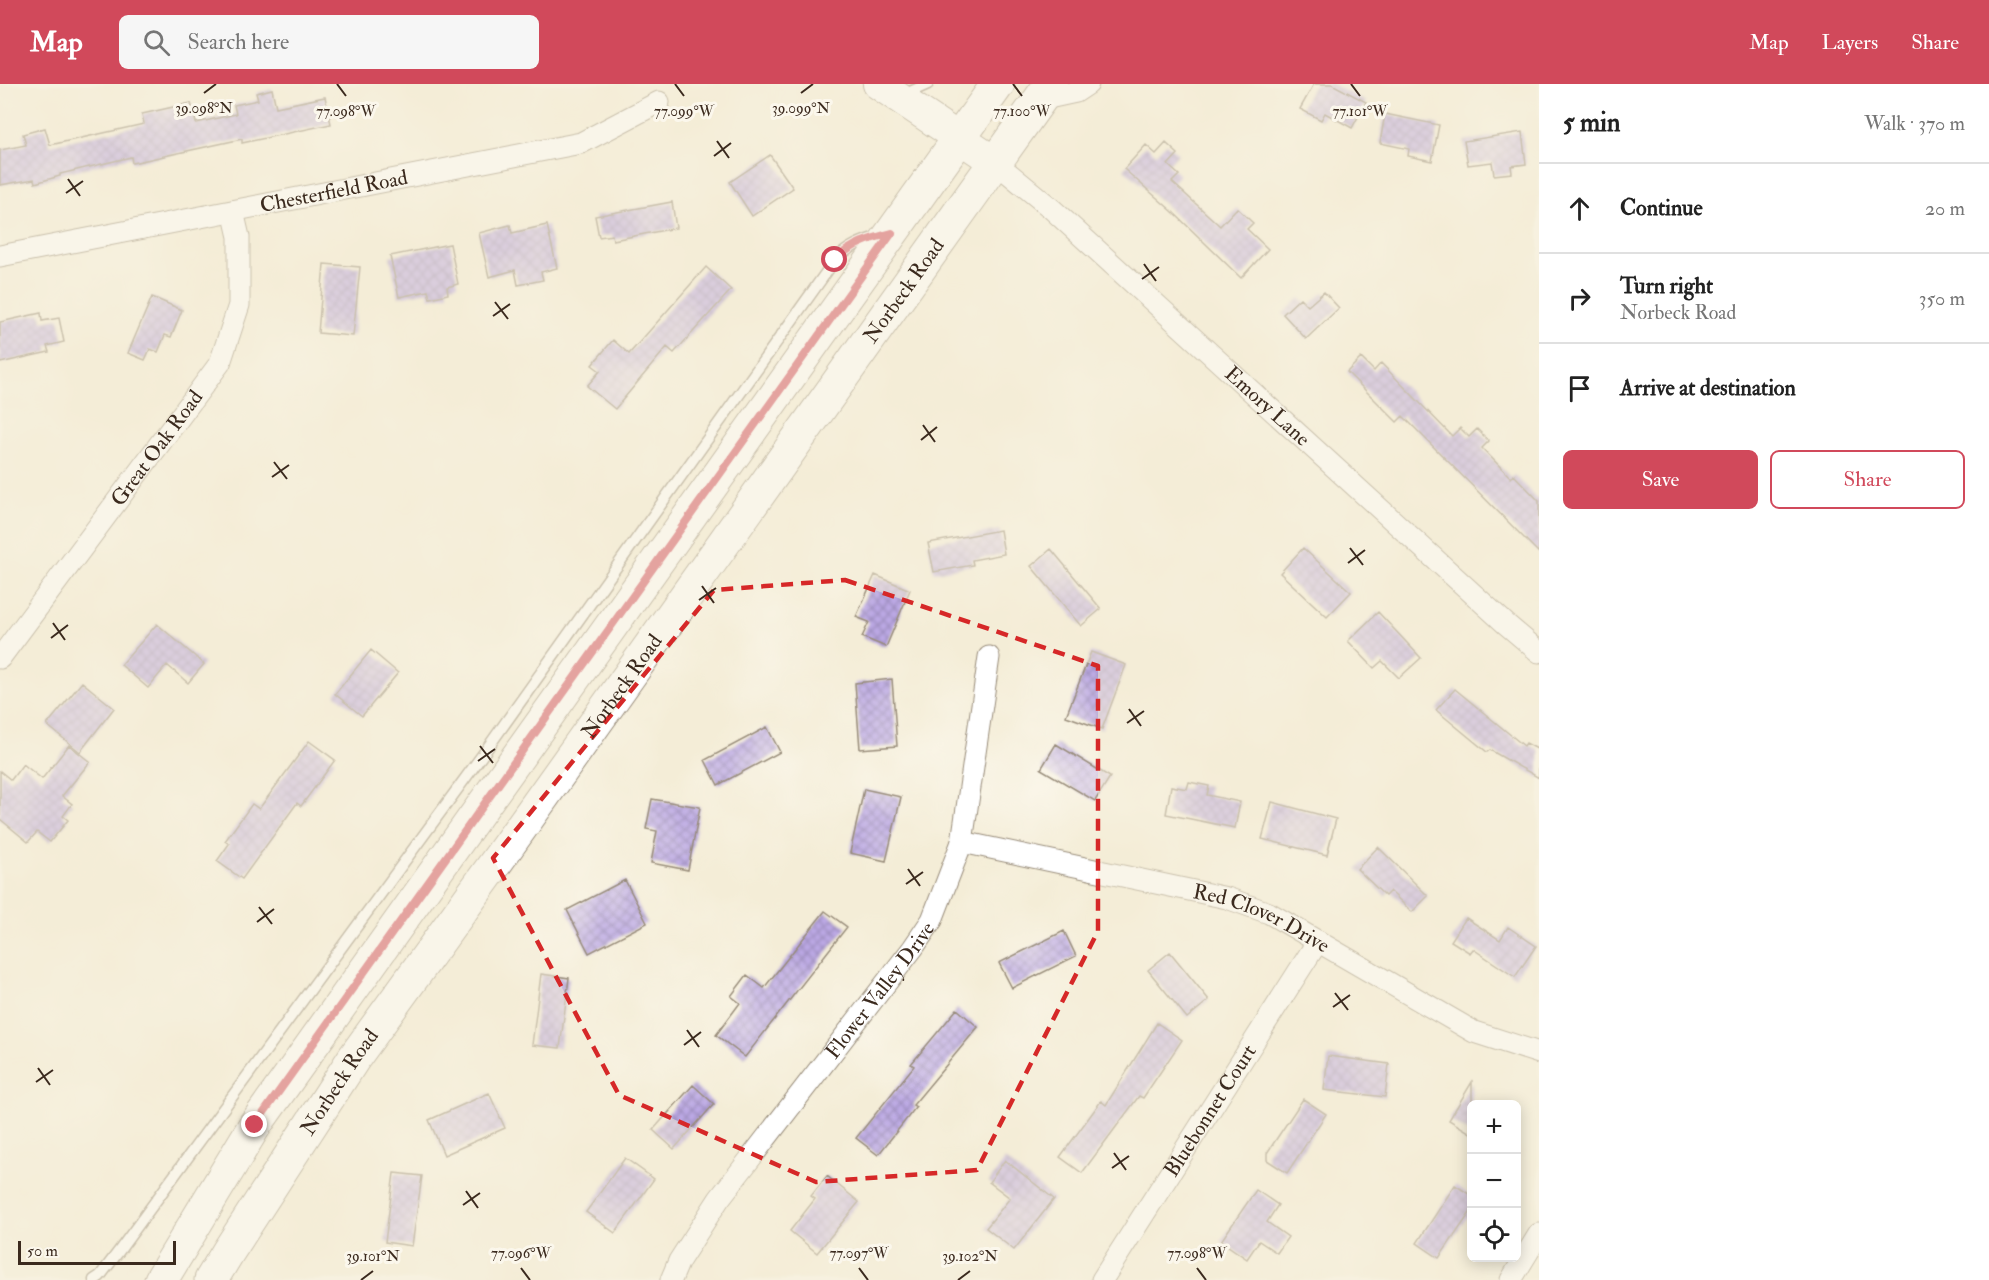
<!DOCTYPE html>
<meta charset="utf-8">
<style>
:root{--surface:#fff;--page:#f6f6f6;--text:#222;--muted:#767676;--line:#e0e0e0;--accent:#d1495b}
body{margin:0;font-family:"IM FELL Double Pica",serif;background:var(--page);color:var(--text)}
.controls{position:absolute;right:18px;bottom:18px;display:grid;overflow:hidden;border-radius:9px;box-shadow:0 3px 15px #0003}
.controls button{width:54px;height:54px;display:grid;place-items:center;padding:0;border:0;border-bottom:2px solid var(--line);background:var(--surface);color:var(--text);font:30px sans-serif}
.scale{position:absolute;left:18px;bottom:15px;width:158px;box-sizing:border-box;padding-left:6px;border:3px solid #3b2a1e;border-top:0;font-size:16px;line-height:21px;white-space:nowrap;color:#3b2a1e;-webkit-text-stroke:4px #fbf7ec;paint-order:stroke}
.stop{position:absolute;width:18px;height:18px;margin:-14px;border:4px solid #d1495b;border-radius:50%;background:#fff}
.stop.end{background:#d1495b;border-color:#fff;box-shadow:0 2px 6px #0008}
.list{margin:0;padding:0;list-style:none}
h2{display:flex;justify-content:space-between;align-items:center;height:78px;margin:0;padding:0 24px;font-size:26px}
h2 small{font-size:20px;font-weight:400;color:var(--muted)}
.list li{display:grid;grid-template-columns:39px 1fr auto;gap:18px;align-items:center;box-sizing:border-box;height:90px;padding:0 24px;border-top:2px solid var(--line)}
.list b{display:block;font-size:22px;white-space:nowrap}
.list p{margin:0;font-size:20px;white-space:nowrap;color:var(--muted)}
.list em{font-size:20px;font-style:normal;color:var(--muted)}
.actions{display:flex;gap:12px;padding:18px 24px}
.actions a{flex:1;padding:14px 0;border:2px solid var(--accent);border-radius:9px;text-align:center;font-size:21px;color:var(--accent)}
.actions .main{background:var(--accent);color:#fff}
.icon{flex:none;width:33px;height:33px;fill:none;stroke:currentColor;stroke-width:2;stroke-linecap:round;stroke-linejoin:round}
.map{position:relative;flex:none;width:1539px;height:1196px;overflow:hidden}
header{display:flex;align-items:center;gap:36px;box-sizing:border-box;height:84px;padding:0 30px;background:var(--accent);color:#fff}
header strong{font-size:28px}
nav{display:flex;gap:33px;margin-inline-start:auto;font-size:21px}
.search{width:420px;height:54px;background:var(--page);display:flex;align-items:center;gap:15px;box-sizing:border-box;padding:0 21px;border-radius:9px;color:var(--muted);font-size:22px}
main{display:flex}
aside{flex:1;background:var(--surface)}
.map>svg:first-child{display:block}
</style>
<header>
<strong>Map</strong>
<div class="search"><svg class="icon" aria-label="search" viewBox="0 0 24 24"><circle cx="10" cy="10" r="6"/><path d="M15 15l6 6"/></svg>Search here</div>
<nav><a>Map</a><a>Layers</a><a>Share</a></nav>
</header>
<main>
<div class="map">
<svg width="1539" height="1196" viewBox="0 0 1539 1196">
<defs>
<pattern id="building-cross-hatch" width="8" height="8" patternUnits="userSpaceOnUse" patternTransform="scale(1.5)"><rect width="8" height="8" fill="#bba8e4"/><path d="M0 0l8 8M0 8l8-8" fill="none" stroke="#9989b8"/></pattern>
</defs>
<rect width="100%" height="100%" fill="#fbf7ec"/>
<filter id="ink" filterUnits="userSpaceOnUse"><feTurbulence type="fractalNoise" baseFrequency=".0167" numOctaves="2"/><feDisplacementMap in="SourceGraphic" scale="12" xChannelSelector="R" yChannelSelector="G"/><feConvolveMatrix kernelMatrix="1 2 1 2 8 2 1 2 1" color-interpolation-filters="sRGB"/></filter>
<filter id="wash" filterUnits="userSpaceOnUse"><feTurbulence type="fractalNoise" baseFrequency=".008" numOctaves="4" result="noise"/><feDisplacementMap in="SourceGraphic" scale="24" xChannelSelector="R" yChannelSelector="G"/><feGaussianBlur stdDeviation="1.35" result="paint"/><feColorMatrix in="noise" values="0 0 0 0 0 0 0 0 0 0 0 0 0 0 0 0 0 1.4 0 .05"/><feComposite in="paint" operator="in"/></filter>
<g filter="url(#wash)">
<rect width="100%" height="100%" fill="#f4edd7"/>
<g id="blocks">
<path fill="url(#building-cross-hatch)" d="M1314 0H1332L1366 18 1352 44 1325 29 1321 36 1300 25Z
M272 5 276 23 325 13 331 40 242 59V55L132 79 131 73 60 90V92L35 99 34 95 0 101V66L26 61 23 50 45 44 50 61 144 40 142 30 191 19 196 39 236 30 234 21 258 16 256 9Z
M1385 30 1439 41 1432 77 1408 72 1409 65 1380 59Z
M1522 48 1526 80 1511 82 1512 89 1494 91 1492 78 1468 81 1464 57Z
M1166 59 1178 70 1168 81 1179 91 1172 98 1220 142 1237 124 1253 139 1247 145 1268 165 1241 194 1172 127 1124 85 1146 61 1156 70Z
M770 71 793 104 752 132 730 98Z
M672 118 676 144 613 156 612 151 599 153 595 132Z
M510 141 512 149 547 141 557 184 541 188 543 196 518 201 515 186 489 193 479 149Z
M450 160 458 200 447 203 448 210 430 214 428 207 399 213 390 172Z
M324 180 360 183 353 252 318 249Z
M706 183 731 206 674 269 667 263 615 325 587 302 600 287 592 281 613 256 629 270Z
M1324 208 1339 224 1306 255 1283 230 1300 214 1308 222Z
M152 213 182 226 171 253 165 251 158 268 150 265 145 276 128 269Z
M41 229 42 237 59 234 64 258 47 262 49 268 0 279V238Z
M1361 274 1374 287 1381 279 1452 352 1460 344 1469 353 1477 345 1489 357 1482 364 1511 394 1514 391 1539 417V469L1403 332 1397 338 1347 288Z
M1000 446 1004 470 972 476 973 481 934 488 928 459Z
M1303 464 1351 508 1327 533 1280 489Z
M1051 465 1101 525 1081 542 1031 482Z
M875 491 910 506 886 563 862 553 869 538 856 533Z
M1378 528 1421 574 1399 594 1382 577 1374 584 1348 557Z
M157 540 204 580 188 599 167 581 148 604 121 581Z
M371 566 398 589 362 632 335 610Z
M1091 568 1126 581 1102 645 1066 632Z
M892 595 897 662 860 665 855 599Z
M82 598 114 624 80 668 47 641Z
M1455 605 1524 662 1526 659 1539 666V694L1490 666 1487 668 1436 626Z
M767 643 780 668 718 701 705 676Z
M309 657 335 676 301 722 297 719 242 795 217 777 229 760 225 757 252 720 259 725Z
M1056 660 1110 693 1095 717 1041 685Z
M69 661 90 678 62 712 72 720 63 732 68 736 50 758 37 748 28 758 0 735V687L11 696 23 680 42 695Z
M1189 698 1209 702 1207 711 1240 718 1235 744 1166 730 1171 702 1187 705Z
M864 705 901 713 886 777 850 769Z
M652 715 700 723 688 786 651 779 657 747 646 745Z
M1272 718 1336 735 1327 771 1262 755Z
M1378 763 1428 812 1412 828 1390 807 1385 812 1357 785Z
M625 796 647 839 589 869 567 826Z
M825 827 847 843 745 973 716 951 740 919 731 912 747 891 764 904Z
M1466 834 1500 856 1508 843 1536 862 1515 893 1473 865 1470 869 1451 857Z
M1064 847 1076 872 1012 904 999 879Z
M1170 868 1209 916 1187 934 1148 886Z
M541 890 569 894 560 964 532 961Z
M957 925 978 943 913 1021 916 1023 878 1071 856 1054 914 982 911 980Z
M1157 939 1182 956 1143 1014 1139 1012 1082 1089 1060 1073 1101 1017 1106 1021Z
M1328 972 1389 980 1385 1013 1324 1006Z
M1472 998V1050L1449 1036Z
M693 1001 714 1020 674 1065 653 1046Z
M489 1009 505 1044 444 1071 429 1036Z
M1303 1015 1326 1030 1287 1089 1267 1076V1069Z
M625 1074 654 1095 615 1149 586 1128Z
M1005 1076 1054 1115 1014 1166 986 1144 1010 1114 989 1098Z
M394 1089 422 1092 412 1162 385 1158Z
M827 1092 859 1118 817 1169 790 1147 815 1115 811 1112Z
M1455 1101 1472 1112V1126L1439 1174 1417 1159Z
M1256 1106 1278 1121 1267 1138 1288 1153 1277 1169 1259 1157 1247 1175 1221 1157Z"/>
</g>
</g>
<g filter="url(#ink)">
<use href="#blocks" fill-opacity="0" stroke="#988c7a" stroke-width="1.5"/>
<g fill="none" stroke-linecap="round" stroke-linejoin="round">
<defs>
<path id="lane" d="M901 12 928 0
M94 1196 100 1192 119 1167 486 666 835 176C848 163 862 157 880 152"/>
<g id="street">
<path d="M1039 16 1076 8 1088 0"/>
<path id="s1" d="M995 78 1052 125 1506 540 1539 568"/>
<path id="s2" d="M0 172 581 59 659 18"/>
<path id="s3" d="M0 574 220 279 239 221V153L233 127"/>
<path id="s4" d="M962 758 1227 814 1269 829 1474 948 1539 969"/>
<path id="s5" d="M671 1196 679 1177 719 1115 913 864 932 836 962 758 989 573"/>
<path id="s6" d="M1102 1196 1318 857"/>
<path d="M1511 1196 1539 1150"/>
</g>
<path id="secondary" d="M878 0 995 78"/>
<g id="primary">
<path d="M161 1196 255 1041 998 0"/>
<path id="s7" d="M211 1196 228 1168 354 974 502 770 1051 0"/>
</g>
</defs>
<use href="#lane" stroke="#988c7a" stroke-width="13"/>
<use href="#street" stroke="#988c7a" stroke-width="23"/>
<use href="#secondary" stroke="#988c7a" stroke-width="32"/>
<use href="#primary" stroke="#988c7a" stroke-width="35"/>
<use href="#lane" stroke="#fff" stroke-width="10"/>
<use href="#street" stroke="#fff" stroke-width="21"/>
<use href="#secondary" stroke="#fff" stroke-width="30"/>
<use href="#primary" stroke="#fff" stroke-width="33"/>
</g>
</g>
<g fill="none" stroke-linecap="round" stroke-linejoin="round" filter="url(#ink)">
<path stroke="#d1495b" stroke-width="8" d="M255 1041 892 149C869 155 853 159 835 176"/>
</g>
<path d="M0 0H1539V1196H0ZM845 496 1098 582V847L977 1086 816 1098 619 1011 493 774 714 506Z" fill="#f4edd7" fill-opacity=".55" fill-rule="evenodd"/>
<path fill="none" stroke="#d62828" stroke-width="4.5" stroke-dasharray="12 8" stroke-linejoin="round" d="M845 496 1098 582V847L977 1086 816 1098 619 1011 493 774 714 506Z"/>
<path fill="none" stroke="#3b2a1e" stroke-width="2" d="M337 0 346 12M675 0 684 12M1013 0 1022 12M1351 0 1360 12M204 9 216 0M801 9 813 0M717 57 729 74M714 72 731 59M68 95 80 112M66 109 83 97M1144 180 1156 197M1142 195 1159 183M495 218 508 235M493 232 510 220M923 341 935 358M921 356 937 343M274 378 287 395M272 393 289 381M1350 464 1363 481M1348 479 1365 466M702 502 714 519M699 516 716 504M53 539 65 556M51 554 68 541M1129 625 1141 642M1127 639 1144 627M480 662 493 679M478 677 495 665M908 785 920 802M906 800 923 788M259 823 272 840M257 838 274 825M1335 909 1348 926M1333 923 1350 911M687 946 699 963M684 961 701 948M38 984 50 1001M36 998 53 986M1114 1069 1126 1086M1112 1084 1129 1072M466 1107 478 1124M463 1121 480 1109M521 1184 530 1196M859 1184 868 1196M1197 1184 1206 1196M361 1196 373 1187M958 1196 970 1187"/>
<g text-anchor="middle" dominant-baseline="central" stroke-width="6" stroke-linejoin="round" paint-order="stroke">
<g font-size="21" fill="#3b2a1e" stroke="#fbf7ec">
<text stroke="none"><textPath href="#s2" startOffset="340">Chesterfield Road</textPath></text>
<text stroke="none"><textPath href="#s7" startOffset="1208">Norbeck Road</textPath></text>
<text stroke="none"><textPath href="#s1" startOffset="366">Emory Lane</textPath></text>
<text stroke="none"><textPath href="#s3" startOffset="262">Great Oak Road</textPath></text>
<text stroke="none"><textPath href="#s7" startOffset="722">Norbeck Road</textPath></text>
<text stroke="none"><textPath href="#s4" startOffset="310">Red Clover Drive</textPath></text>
<text stroke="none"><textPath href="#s5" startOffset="358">Flower Valley Drive</textPath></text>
<text stroke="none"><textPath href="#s7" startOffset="236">Norbeck Road</textPath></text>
<text stroke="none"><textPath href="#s6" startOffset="201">Bluebonnet Court</textPath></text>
</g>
</g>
<g font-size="15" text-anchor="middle" fill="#3b2a1e" stroke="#fbf7ec" stroke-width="6" stroke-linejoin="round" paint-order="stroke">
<text x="204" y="29">39.098°N</text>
<text x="801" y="29">39.099°N</text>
<text x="346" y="32">77.098°W</text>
<text x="684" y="32">77.099°W</text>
<text x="1022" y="32">77.100°W</text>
<text x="1360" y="32">77.101°W</text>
<text x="521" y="1174">77.096°W</text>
<text x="859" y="1174">77.097°W</text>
<text x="1197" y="1174">77.098°W</text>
<text x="373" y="1177">39.101°N</text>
<text x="970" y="1177">39.102°N</text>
</g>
</svg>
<div class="controls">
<button>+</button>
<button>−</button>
<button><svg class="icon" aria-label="locate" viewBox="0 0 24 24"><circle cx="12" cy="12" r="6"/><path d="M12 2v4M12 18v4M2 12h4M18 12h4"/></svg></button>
</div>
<div class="scale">50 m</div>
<div class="stop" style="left:835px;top:176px"></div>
<div class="stop end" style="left:255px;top:1041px"></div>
</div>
<aside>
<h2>5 min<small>Walk · 370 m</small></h2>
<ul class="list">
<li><svg class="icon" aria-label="ahead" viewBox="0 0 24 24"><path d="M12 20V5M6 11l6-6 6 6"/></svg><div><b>Continue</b></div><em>20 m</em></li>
<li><svg class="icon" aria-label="right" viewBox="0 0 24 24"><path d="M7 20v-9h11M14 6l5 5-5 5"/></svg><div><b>Turn right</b><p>Norbeck Road</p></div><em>350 m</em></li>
<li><svg class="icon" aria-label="arrive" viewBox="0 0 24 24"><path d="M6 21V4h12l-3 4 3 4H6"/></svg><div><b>Arrive at destination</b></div></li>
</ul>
<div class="actions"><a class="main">Save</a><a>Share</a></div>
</aside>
</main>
